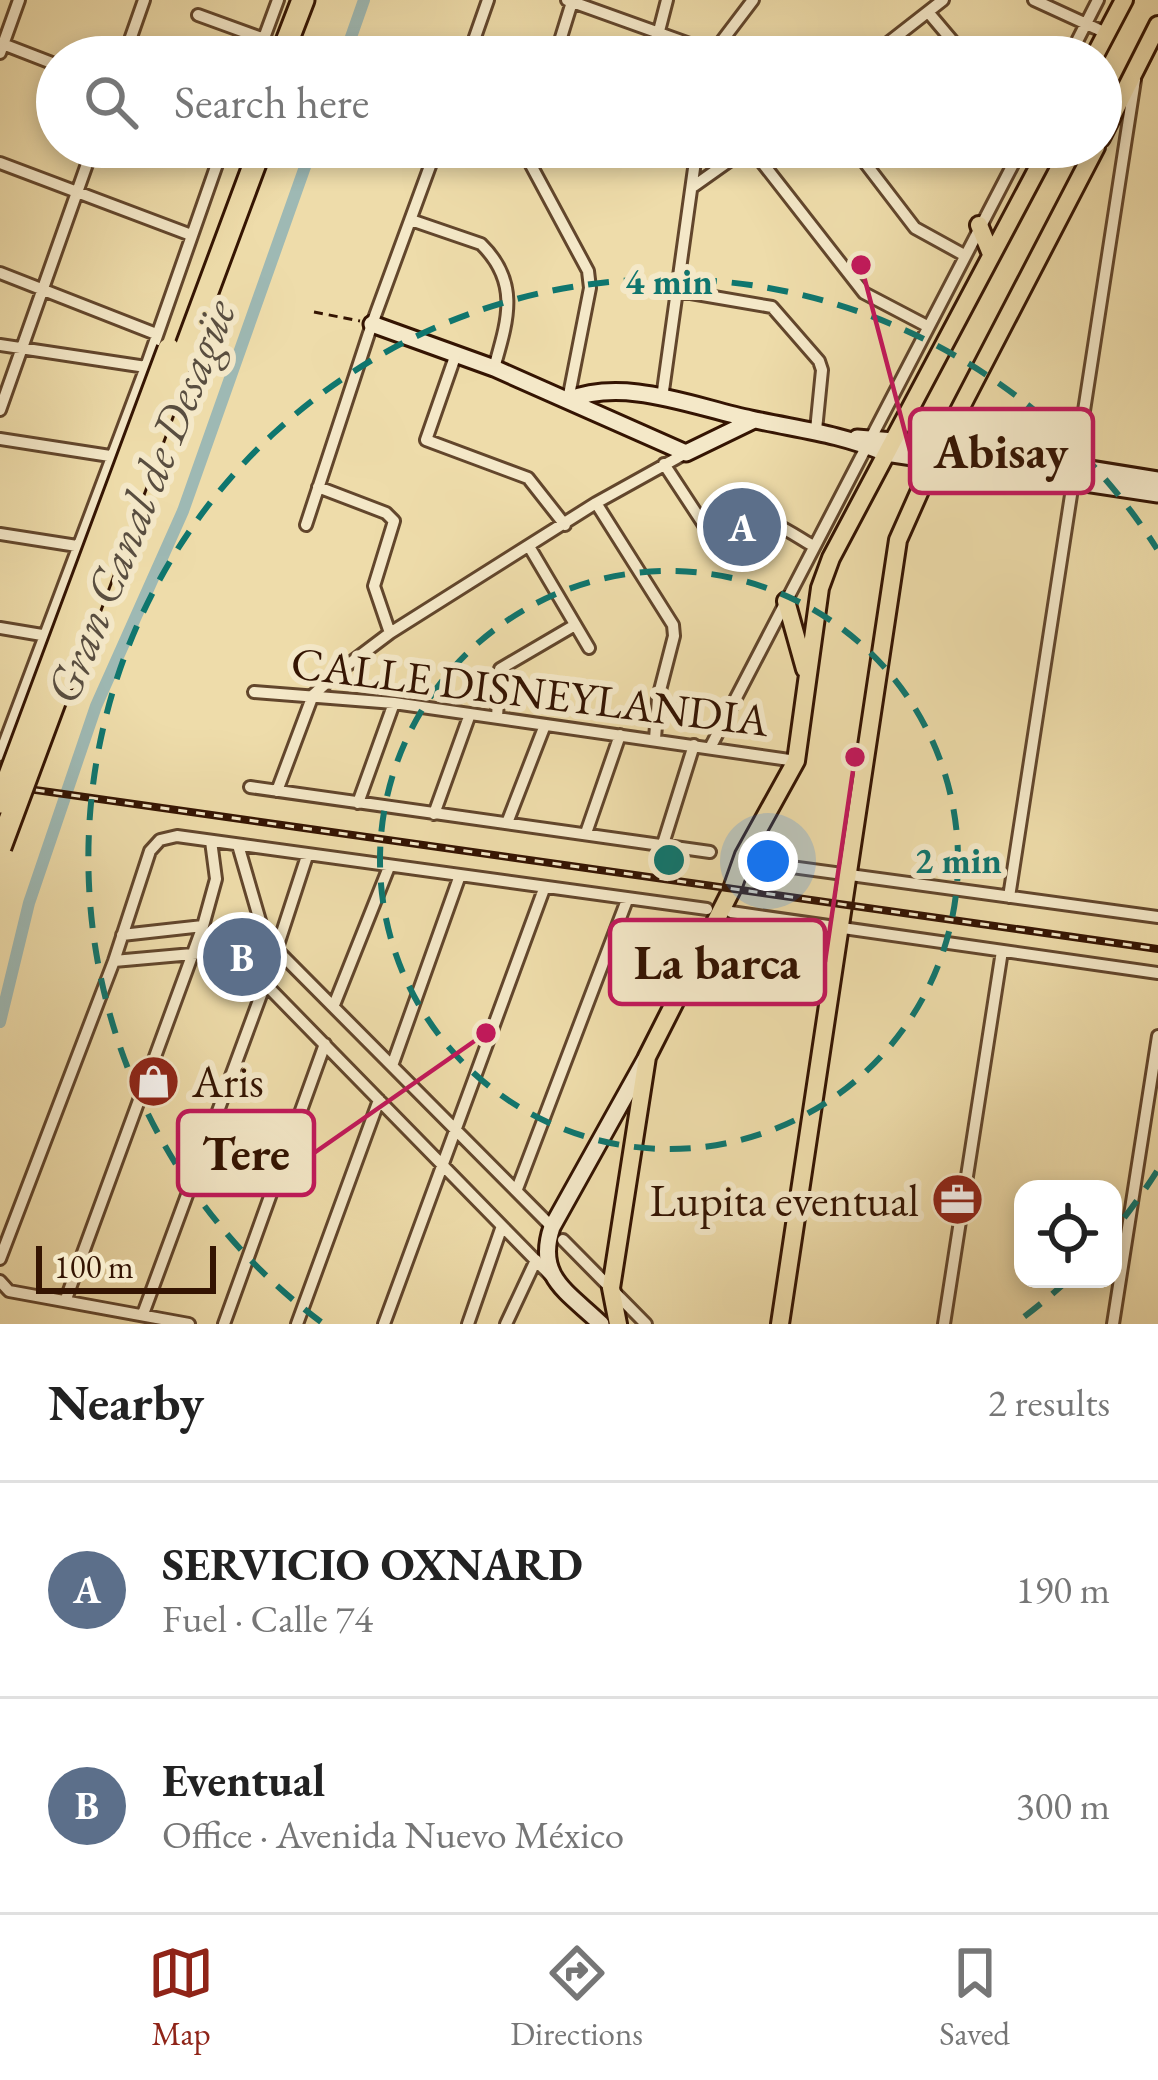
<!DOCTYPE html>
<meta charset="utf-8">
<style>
:root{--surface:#fff;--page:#f2f2f2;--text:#222;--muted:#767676;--line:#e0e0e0;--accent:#8f2418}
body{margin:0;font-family:"EB Garamond",serif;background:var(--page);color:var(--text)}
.controls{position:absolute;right:36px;bottom:36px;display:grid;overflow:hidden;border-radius:24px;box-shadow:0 6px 18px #0003}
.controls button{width:108px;height:108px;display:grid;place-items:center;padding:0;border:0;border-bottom:3px solid var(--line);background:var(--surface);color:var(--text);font:60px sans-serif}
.scale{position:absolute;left:36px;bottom:30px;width:180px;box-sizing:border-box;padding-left:12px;border:6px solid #341402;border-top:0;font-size:33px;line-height:42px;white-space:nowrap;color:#341402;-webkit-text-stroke:9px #f4e8c8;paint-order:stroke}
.you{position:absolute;left:768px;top:861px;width:42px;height:42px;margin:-30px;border:9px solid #fff;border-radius:50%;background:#1a73e8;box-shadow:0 0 0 18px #1a73e833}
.badge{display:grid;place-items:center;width:78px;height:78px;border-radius:50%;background:var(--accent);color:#fff;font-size:39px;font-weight:700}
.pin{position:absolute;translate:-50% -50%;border:6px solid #fff;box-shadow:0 3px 12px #0006}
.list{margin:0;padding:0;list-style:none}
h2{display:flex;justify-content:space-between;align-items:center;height:156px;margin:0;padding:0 48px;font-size:51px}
h2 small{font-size:39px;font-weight:400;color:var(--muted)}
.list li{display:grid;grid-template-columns:78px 1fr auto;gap:36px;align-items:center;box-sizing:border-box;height:216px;padding:0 48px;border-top:3px solid var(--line)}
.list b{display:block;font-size:45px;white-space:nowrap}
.list p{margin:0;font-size:39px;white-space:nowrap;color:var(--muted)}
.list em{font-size:39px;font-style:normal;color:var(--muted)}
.icon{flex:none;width:66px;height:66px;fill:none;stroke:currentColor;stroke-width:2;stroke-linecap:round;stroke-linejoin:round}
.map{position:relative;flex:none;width:1158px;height:1324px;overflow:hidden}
.search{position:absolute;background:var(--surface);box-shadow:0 6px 18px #0003;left:36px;right:36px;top:36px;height:132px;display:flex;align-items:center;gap:30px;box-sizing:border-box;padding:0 42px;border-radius:66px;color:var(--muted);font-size:45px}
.sheet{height:588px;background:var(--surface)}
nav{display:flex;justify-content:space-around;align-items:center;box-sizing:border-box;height:168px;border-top:3px solid var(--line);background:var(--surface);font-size:33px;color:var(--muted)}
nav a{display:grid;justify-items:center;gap:6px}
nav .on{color:var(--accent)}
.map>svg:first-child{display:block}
</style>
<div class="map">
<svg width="1158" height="1324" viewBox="0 0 1158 1324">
<rect width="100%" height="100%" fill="#eedcaa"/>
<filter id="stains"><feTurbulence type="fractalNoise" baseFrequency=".00167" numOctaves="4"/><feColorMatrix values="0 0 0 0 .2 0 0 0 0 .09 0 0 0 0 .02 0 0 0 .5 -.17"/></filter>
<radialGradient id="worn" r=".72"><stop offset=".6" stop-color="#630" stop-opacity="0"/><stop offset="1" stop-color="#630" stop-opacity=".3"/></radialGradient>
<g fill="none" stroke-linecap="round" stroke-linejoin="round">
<path stroke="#9eb9b4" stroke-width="12" d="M344 57 364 0
M0 1022 29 903 96 706 183 511 312 147"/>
<defs>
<path id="street" d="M567 0 712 52
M1034 0 1106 33
M928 12 966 57
M198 15 264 39
M659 31 667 0
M0 43 57 65
M0 53 19 0
M712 54 753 0
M124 57 144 0
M257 57 278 0
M468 57 488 0
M555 57 572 2
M870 57 943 0
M1069 57 1098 0
M527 147 531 165 588 271 590 288 568 400
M621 147 696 158
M750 147 864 293 927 326
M853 147 915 228 964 255
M988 147 1015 161
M0 163 191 235
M694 186 749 147
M411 220 481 244C521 283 507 322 494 368
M0 273 156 334
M679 291 772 307 819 361 822 370 816 430
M0 345 146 367
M456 354 426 440 528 478 565 525
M662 398 697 147
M0 410 93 147
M0 439 110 456
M664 464 710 534C726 536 732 525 747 521 768 514 795 536 813 546
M318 487 386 513 394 521 374 586 390 633
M596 503 673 625 674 636 658 698 655 739
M306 525 372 324 437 147
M0 534 77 546
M530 548 589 648
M0 628 42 635
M254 692 394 703 796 761
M497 717 500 669 575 625
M710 748 1022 147
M0 755 146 367 223 147
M250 787 710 852
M277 791 313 695 341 670 390 633 596 503 686 453
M358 803 394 703
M434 814 470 714
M507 823 545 725
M586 833 620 735
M663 844 694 745
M238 845 265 938 552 1227
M755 862 1158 917
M1009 897 1135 80
M731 912 1158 973
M122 935 203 926
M276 951 307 856
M114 961 226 951 235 953 550 1275
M334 1005 389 867
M393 1063 459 878
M517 1189 627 900
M563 1240 646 1324
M0 1259 114 961 150 851 160 840 177 836 707 909
M0 1281 9 1291 189 1324
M66 1299 203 926 216 879 211 841
M143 1314 265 984
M224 1324 325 1044
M297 1324 379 1100
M384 1324 544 889
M468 1324 502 1226
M506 1324 536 1260
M944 1324 1002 951
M1113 1324 1158 1036"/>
<path id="secondary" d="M372 324 494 368 686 453 754 420
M568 400C625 377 694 407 751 419 801 430 837 433 886 453L1158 494
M857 438 942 445 1158 480
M601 1324C568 1292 535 1277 552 1227L645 1060"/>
<path id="primary" d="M1094 57 1124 0
M1101 138 1158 25
M979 225 991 254
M786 601 805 669
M618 1324 611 1288 647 1057 732 889 744 855 796 761 820 588 831 558 1049 147
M780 1324 898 540 934 459 1096 147"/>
<path id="highway" d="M281 57 303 0"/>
</defs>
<use href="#street" stroke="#62462c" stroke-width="16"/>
<use href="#secondary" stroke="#341402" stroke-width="21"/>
<use href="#primary" stroke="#341402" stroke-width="22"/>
<use href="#highway" stroke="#341402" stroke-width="27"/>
<path stroke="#341402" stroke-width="3" stroke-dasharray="9 6" stroke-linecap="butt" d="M314 312 360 321"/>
<use href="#street" stroke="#f4e8c8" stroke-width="10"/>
<use href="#secondary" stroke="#f4e8c8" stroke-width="15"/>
<use href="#primary" stroke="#eedcaa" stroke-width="16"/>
<use href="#highway" stroke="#eedcaa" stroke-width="21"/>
<defs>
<path id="rail" d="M0 785 1158 949"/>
</defs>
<use href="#rail" stroke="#341402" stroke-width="8"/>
<use href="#rail" stroke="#f4e8c8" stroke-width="3" stroke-dasharray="9" stroke-linecap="butt"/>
<defs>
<path id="highway-bridge" d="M0 802 169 349
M0 847 261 147"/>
</defs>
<use href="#highway-bridge" stroke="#341402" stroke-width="27" stroke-linecap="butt"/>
<use href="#highway-bridge" stroke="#eedcaa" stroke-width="21"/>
</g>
<g fill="none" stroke="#0f766e" stroke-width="6" stroke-dasharray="21 15">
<circle cx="669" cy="860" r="289"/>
<path d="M1157 1171A579 579 0 0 1 1116 1228M1068 1280A579 579 0 0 1 1017 1322M321 1322A579 579 0 1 1 1157 549"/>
</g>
<defs>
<symbol id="shop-disc" viewBox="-11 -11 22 22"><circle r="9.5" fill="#8f2418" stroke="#f4e8c8"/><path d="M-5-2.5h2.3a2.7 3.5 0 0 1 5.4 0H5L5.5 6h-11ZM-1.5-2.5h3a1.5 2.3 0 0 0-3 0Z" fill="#fff"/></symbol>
<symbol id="office-disc" viewBox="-11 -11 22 22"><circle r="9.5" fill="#8f2418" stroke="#f4e8c8"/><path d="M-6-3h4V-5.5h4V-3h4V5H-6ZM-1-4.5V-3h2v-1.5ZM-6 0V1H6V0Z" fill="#fff"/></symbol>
</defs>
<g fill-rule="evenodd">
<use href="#shop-disc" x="124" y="1052" width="59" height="59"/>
<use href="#office-disc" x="928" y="1170" width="59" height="59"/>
</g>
<g text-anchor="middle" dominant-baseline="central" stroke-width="12" stroke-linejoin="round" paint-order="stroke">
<g font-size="45" fill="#341402" stroke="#f4e8c8">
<text transform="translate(530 691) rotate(7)">CALLE DISNEYLANDIA</text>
</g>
<g font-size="45" fill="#341402" stroke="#f4e8c8" text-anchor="start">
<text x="192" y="1081">Aris</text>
<text x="919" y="1200" text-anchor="end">Lupita eventual</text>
</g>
<g font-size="48" font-style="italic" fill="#594e40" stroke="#f4e8c8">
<text transform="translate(140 501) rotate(-68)">Gran Canal de Desagüe</text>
</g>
</g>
<circle cx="669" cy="860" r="18" fill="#0f766e" stroke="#f4e8c8" stroke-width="6"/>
<g font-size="36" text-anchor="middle" font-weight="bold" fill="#0f766e" stroke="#f4e8c8" stroke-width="12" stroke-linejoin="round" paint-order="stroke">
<text x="669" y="294">4 min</text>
<text x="958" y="873">2 min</text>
</g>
<path fill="none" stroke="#c2185b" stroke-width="4.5" d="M861 265L910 451M855 757L825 962M486 1033L314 1153"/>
<g fill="#c2185b" stroke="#f4e8c8" stroke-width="4.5">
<circle cx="861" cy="265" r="12"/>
<circle cx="855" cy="757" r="12"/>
<circle cx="486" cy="1033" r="12"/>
</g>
<g fill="#f4e8c8" stroke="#c2185b" stroke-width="4.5">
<rect x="910" y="409" width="183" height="84" rx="12"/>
<rect x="610" y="920" width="215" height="84" rx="12"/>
<rect x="178" y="1111" width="136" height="84" rx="12"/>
</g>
<g font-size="48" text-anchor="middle" font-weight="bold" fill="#341402">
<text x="1001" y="468">Abisay</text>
<text x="717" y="979">La barca</text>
<text x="246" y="1170">Tere</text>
</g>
<rect width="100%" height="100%" filter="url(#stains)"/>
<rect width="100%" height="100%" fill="url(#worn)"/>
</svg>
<div class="controls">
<button><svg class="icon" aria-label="locate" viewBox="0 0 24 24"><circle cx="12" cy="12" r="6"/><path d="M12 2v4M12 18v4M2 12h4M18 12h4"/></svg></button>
</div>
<div class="scale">100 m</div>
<div class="you"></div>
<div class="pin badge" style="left:742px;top:527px;background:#5c6f8a">A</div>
<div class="pin badge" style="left:242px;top:957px;background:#5c6f8a">B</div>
<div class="search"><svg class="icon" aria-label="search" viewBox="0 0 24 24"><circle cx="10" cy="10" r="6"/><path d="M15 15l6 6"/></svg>Search here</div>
</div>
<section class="sheet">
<h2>Nearby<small>2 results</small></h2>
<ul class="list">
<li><span class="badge" style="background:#5c6f8a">A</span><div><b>SERVICIO OXNARD</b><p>Fuel · Calle 74</p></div><em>190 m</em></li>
<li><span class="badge" style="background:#5c6f8a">B</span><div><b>Eventual</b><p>Office · Avenida Nuevo México</p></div><em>300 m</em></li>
</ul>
</section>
<nav>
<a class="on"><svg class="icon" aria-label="map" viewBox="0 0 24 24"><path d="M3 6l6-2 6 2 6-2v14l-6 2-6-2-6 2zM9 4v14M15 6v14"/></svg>Map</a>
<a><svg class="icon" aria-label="directions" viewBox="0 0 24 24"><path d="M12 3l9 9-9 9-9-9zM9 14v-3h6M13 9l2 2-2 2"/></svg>Directions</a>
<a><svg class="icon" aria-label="saved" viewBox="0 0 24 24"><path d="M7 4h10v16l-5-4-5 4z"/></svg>Saved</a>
</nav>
